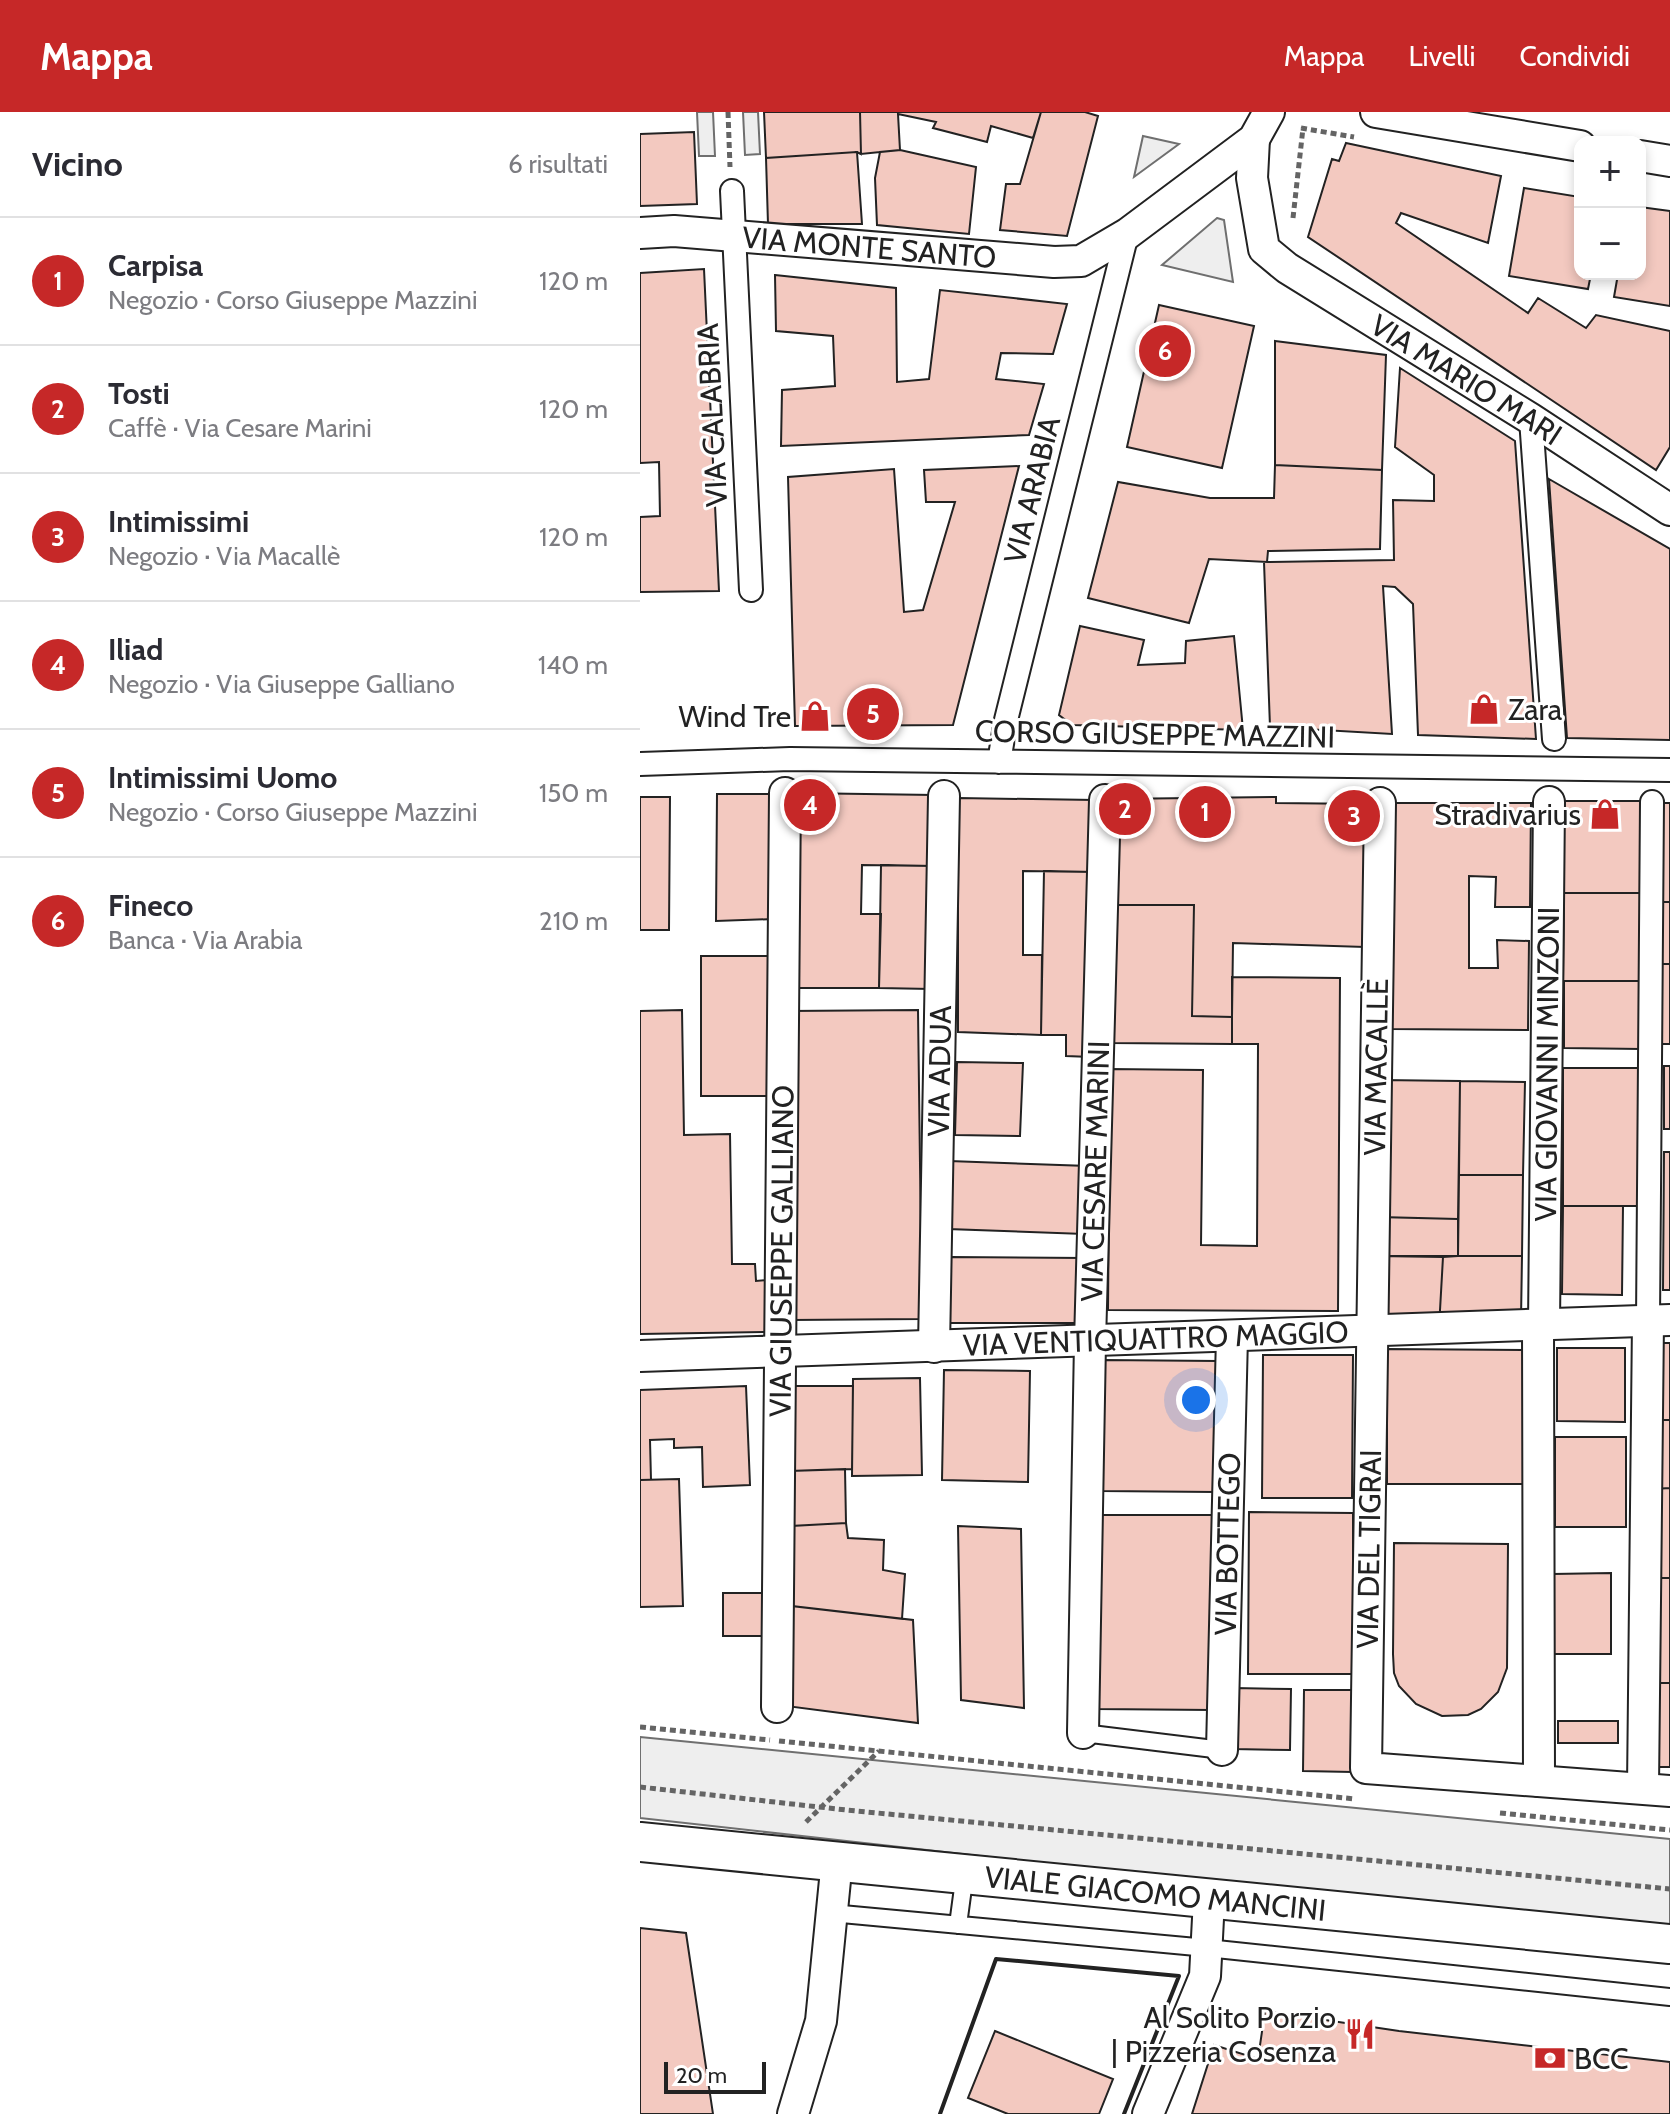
<!DOCTYPE html>
<html lang="it">
<meta charset="utf-8">
<style>
:root{--surface:#fff;--page:#f7f7f7;--text:#2b2b33;--muted:#7c7c81;--line:#e1e1e2;--accent:#c62828}
body{margin:0;font-family:Cabin,sans-serif;background:var(--page);color:var(--text)}
.controls{position:absolute;right:24px;top:24px;display:grid;overflow:hidden;border-radius:16px;box-shadow:0 4px 12px #0003}
.controls button{width:72px;height:72px;display:grid;place-items:center;padding:0;border:0;border-bottom:2px solid var(--line);background:var(--surface);color:var(--text);font:40px sans-serif}
.scale{position:absolute;left:24px;bottom:20px;width:102px;box-sizing:border-box;padding-left:8px;border:4px solid #222;border-top:0;font-size:22px;line-height:28px;white-space:nowrap;color:#222;-webkit-text-stroke:6px #fff;paint-order:stroke}
.you{position:absolute;left:556px;top:1288px;width:28px;height:28px;margin:-20px;border:6px solid #fff;border-radius:50%;background:#1a73e8;box-shadow:0 0 0 12px #1a73e833}
.badge{display:grid;place-items:center;width:52px;height:52px;border-radius:50%;background:var(--accent);color:#fff;font-size:26px;font-weight:700}
.pin{position:absolute;translate:-50% -50%;border:4px solid #fff;box-shadow:0 2px 8px #0006}
.list{margin:0;padding:0;list-style:none}
h2{display:flex;justify-content:space-between;align-items:center;height:104px;margin:0;padding:0 32px;font-size:34px}
h2 small{font-size:26px;font-weight:400;color:var(--muted)}
.list li{display:grid;grid-template-columns:52px 1fr auto;gap:24px;align-items:center;box-sizing:border-box;height:128px;padding:0 32px;border-top:2px solid var(--line)}
.list b{display:block;font-size:30px;white-space:nowrap}
.list p{margin:0;font-size:26px;white-space:nowrap;color:var(--muted)}
.list em{font-size:26px;font-style:normal;color:var(--muted)}
.map{position:relative;flex:none;width:1030px;height:2002px;overflow:hidden}
header{display:flex;align-items:center;gap:48px;box-sizing:border-box;height:112px;padding:0 40px;background:var(--accent);color:#fff}
header strong{font-size:38px}
nav{display:flex;gap:44px;margin-inline-start:auto;font-size:28px}
main{display:flex}
aside{flex:1;background:var(--surface)}
.map>svg:first-child{display:block}
</style>
<header>
<strong>Mappa</strong>
<nav><a>Mappa</a><a>Livelli</a><a>Condividi</a></nav>
</header>
<main>
<aside>
<h2>Vicino<small>6 risultati</small></h2>
<ul class="list">
<li><span class="badge">1</span><div><b>Carpisa</b><p>Negozio · Corso Giuseppe Mazzini</p></div><em>120 m</em></li>
<li><span class="badge">2</span><div><b>Tosti</b><p>Caffè · Via Cesare Marini</p></div><em>120 m</em></li>
<li><span class="badge">3</span><div><b>Intimissimi</b><p>Negozio · Via Macallè</p></div><em>120 m</em></li>
<li><span class="badge">4</span><div><b>Iliad</b><p>Negozio · Via Giuseppe Galliano</p></div><em>140 m</em></li>
<li><span class="badge">5</span><div><b>Intimissimi Uomo</b><p>Negozio · Corso Giuseppe Mazzini</p></div><em>150 m</em></li>
<li><span class="badge">6</span><div><b>Fineco</b><p>Banca · Via Arabia</p></div><em>210 m</em></li>
</ul>
</aside>
<div class="map">
<svg width="1030" height="2002" viewBox="0 0 1030 2002">
<rect width="100%" height="100%" fill="#fff"/>
<path fill="#eee" stroke="#6f6f6f" stroke-width="2" d="M57 0H73L75 44H59Z
M103 0H118L120 42 105 43Z
M503 24 539 32 494 65Z
M577 106 584 108 593 170 522 153Z
M0 1625 1030 1727V1818L761 1791 0 1706Z"/>
<path fill="#f3c9c0" stroke="#222" stroke-width="2" d="M124 0H220L221 42 217 40 126 46Z
M220 0H401L393 26 351 14 347 30 293 16 296 10 258 2 260 38 221 42Z
M401 0H445L458 4 427 124 360 118 366 72H380Z
M54 20 57 92 0 94V22Z
M706 31 861 64 848 131 761 101 756 111 888 201 898 186 946 216 956 203 1030 219V335L1016 358 668 125 692 47 699 49Z
M260 38 336 55 329 122 237 113 235 66 240 40Z
M217 40 222 112H128L126 46Z
M884 76 940 85V162H951L948 177 869 164Z
M1000 95 1030 99V194L974 185 978 162H1000Z
M64 157 79 479 0 480V405L20 404 19 350 0 351V161Z
M135 163 256 176 257 270 289 267 300 178 427 192 413 242 361 241 356 267 404 272 389 323 141 334 142 278 195 274 193 224 136 219Z
M519 193 614 214 582 356 487 335Z
M635 229 746 243 742 358 635 353Z
M760 256 875 329 896 627 778 623 773 492 755 475 743 474 752 622 630 615 624 450 754 448 753 388 794 389V363L755 335Z
M635 353 742 358 740 437 628 439 627 450 569 447 549 511 448 486 478 370 570 386H634Z
M379 354 313 613 155 614 148 365 254 357 264 500 283 498 315 390H286L284 358Z
M909 367 1030 437V628L927 626Z
M440 514 504 528 498 553 545 551 546 529 594 524 603 618 432 613 419 603Z
M157 681 294 683 293 754 222 753 221 802H241L239 876H155Z
M77 682H132L133 807 76 809Z
M0 685H30L29 818H0Z
M636 685V691L726 692 725 835 593 831 592 905 552 904 554 793H473L474 687Z
M318 686 455 688V760L383 759V843H402L401 923 318 920Z
M924 689H1003L1002 781H924Z
M754 691H891L890 795H855L856 765 829 764V856H858L857 828 889 829 888 918 752 917Z
M1023 691H1030V790H1022Z
M241 753 293 754 291 877 239 876Z
M404 759 455 760 451 945 426 944V923H401Z
M924 781H1002L1001 869H923Z
M1022 790H1030V852H1022Z
M473 793H554L552 904 592 905V932L471 931Z
M61 844H133V984H61Z
M1022 852H1030V932H1022Z
M592 865 700 866 698 1199 468 1198 470 957 563 958 561 1133 617 1134 618 932H592Z
M924 869H1001V937L924 936Z
M42 898 44 1023 90 1022 92 1152H115L116 1169 126 1168V1220L0 1222V899Z
M278 898 282 1207 151 1208 148 899Z
M317 950 383 951 380 1024 315 1023Z
M1024 954H1030V1017H1024Z
M923 956H1000L999 1094H923Z
M741 968 820 969 818 1107 739 1105Z
M820 969 885 970 883 1063H819Z
M1024 1040H1030V1178H1023Z
M309 1049 448 1054 444 1122 308 1117Z
M819 1063H883L882 1144H818Z
M923 1094H983L982 1183 922 1182Z
M737 1105 818 1107V1144H737Z
M737 1144 803 1145 799 1216 736 1205Z
M818 1144H882L881 1207 799 1216 803 1145Z
M310 1145 445 1146 444 1211H309Z
M1014 1231H1030V1308H1015Z
M917 1236H985V1310L917 1309Z
M747 1237 883 1238V1372H747Z
M623 1243H713L712 1386H622Z
M462 1248 578 1249 575 1380 461 1379Z
M304 1258 390 1259 388 1370 302 1368Z
M280 1266 282 1363 212 1364 213 1267Z
M106 1274 110 1373 63 1375 62 1335 34 1336V1327L10 1328 11 1368H0V1278Z
M151 1274H213L212 1357 150 1359Z
M1014 1308H1030V1376L1015 1377Z
M915 1325H986V1415H915Z
M205 1357 206 1411 151 1414 150 1359Z
M39 1367 43 1494 0 1495V1368Z
M1030 1376V1466H1016L1014 1377Z
M609 1400 713 1401V1562H608Z
M457 1403H573L572 1598 456 1597Z
M206 1411 208 1426 244 1428 243 1458 265 1462 262 1507 152 1494 151 1414Z
M318 1414 381 1417 384 1596 321 1588Z
M754 1431 868 1432 867 1556 858 1580 841 1597 828 1603 802 1604 776 1592 759 1574 754 1561 753 1542Z
M971 1461V1542H912L913 1462Z
M1016 1466H1030V1571H1018Z
M83 1481H123V1524H83Z
M152 1494 273 1508 278 1611 146 1594Z
M1018 1571H1030V1655H1019Z
M594 1576 651 1577 650 1638 593 1637Z
M664 1578H715L712 1660 663 1659Z
M918 1609H978V1631H918Z
M0 1816 46 1821 73 2002H0Z
M625 1899 759 1919 1030 1950V2002H552L574 1933 618 1947Z
M355 1919 473 1967 459 2002H368L328 1986Z"/>
<g fill="none" stroke-linecap="round" stroke-linejoin="round">
<defs>
<path id="service" d="M443 1621 582 1638
M191 1801 567 1836 1030 1885
M318 1813 325 1761"/>
<path id="pedestrian" d="M92 79 111 478
M891 307 914 627
M359 650 366 608 487 122
M0 652 150 647 1030 658
M1008 1209 1012 690"/>
<g id="minor">
<path d="M736 0 940 34"/>
<path id="s1" d="M614 27 612 66 624 137 647 156 891 307 1030 398"/>
<path d="M1000 44 1030 49"/>
<path id="s2" d="M0 121 34 119 414 150 441 149 487 122 614 27 629 0"/>
<path d="M740 691 726 1656 1030 1679"/>
<path d="M898 1214 899 1669"/>
<path id="s3" d="M904 1214 909 690"/>
<path id="s4" d="M294 1235 304 684"/>
<path id="s5" d="M0 1244 1030 1208"/>
<path id="s6" d="M137 1595 145 681"/>
<path id="s7" d="M443 1621 450 1230 465 688"/>
<path id="s8" d="M582 1638 592 1224"/>
<path d="M1003 1676 1008 1209"/>
<path d="M153 2002 181 1909 197 1748"/>
<path d="M508 2002 565 1864 569 1787"/>
</g>
<g id="tertiary">
<path id="s9" d="M0 1730 1030 1832"/>
</g>
</defs>
<use href="#service" stroke="#222" stroke-width="20"/>
<use href="#pedestrian" stroke="#222" stroke-width="26"/>
<use href="#minor" stroke="#222" stroke-width="34"/>
<use href="#tertiary" stroke="#222" stroke-width="42"/>
<path stroke="#646464" stroke-width="5" stroke-dasharray="6 4" stroke-linecap="butt" d="M88 0 90 55
M661 16 714 25
M653 106 663 16
M0 1615 130 1628
M139 1629 715 1687
M0 1675 206 1698 1030 1777
M860 1701 1030 1718
M166 1710 239 1639"/>
<use href="#service" stroke="#fff" stroke-width="16"/>
<use href="#pedestrian" stroke="#fff" stroke-width="22"/>
<use href="#minor" stroke="#fff" stroke-width="30"/>
<use href="#tertiary" stroke="#fff" stroke-width="38"/>
<path stroke="#222" stroke-width="4" d="M300 2002 356 1847 539 1864 484 2002"/>
</g>
<defs>
<symbol id="shop-bare" viewBox="-9 -9 18 18"><path d="M-5-2.5h2.3a2.7 3.5 0 0 1 5.4 0H5L5.5 6h-11ZM-1.5-2.5h3a1.5 2.3 0 0 0-3 0Z" fill="#c62828" stroke="#fff" stroke-width="2.5" paint-order="stroke"/></symbol>
<symbol id="restaurant-bare" viewBox="-9 -9 18 18"><path d="M-5-6h1v4h1v-4h1v4h1v-4h1v5L-1.5 .5V6h-2V.5L-5-1ZM5-6V6H3V1.5H1.5Q1.5-4 5-6Z" fill="#c62828" stroke="#fff" stroke-width="2.5" paint-order="stroke"/></symbol>
<symbol id="bank-bare" viewBox="-9 -9 18 18"><path d="M-6-4H6V4H-6ZM0-2.3a2.3 2.3 0 1 0 0 4.6a2.3 2.3 0 1 0 0-4.6Z" fill="#c62828" stroke="#fff" stroke-width="2.5" paint-order="stroke"/></symbol>
</defs>
<g fill-rule="evenodd">
<use href="#shop-bare" x="822" y="575" width="44" height="44"/>
<use href="#shop-bare" x="153" y="582" width="44" height="44"/>
<use href="#shop-bare" x="943" y="680" width="44" height="44"/>
<use href="#restaurant-bare" x="698" y="1900" width="44" height="44"/>
<use href="#bank-bare" x="888" y="1924" width="44" height="44"/>
</g>
<g text-anchor="middle" dominant-baseline="central" stroke-width="6" stroke-linejoin="round" paint-order="stroke">
<g font-size="30" fill="#222" stroke="#fff">
<text stroke="none"><textPath href="#s2" startOffset="230">VIA MONTE SANTO</textPath></text>
<text stroke="none"><textPath href="#s1" startOffset="352">VIA MARIO MARI</textPath></text>
<text transform="translate(72 303) rotate(-93)">VIA CALABRIA</text>
<text transform="translate(392 378) rotate(-76)">VIA ARABIA</text>
<text transform="translate(515 622) rotate(1)">CORSO GIUSEPPE MAZZINI</text>
<text stroke="none"><textPath href="#s3" startOffset="262">VIA GIOVANNI MINZONI</textPath></text>
<text transform="translate(736 955) rotate(-89)">VIA MACALLÈ</text>
<text stroke="none"><textPath href="#s4" startOffset="276">VIA ADUA</textPath></text>
<text stroke="none"><textPath href="#s7" startOffset="562">VIA CESARE MARINI</textPath></text>
<text stroke="none"><textPath href="#s6" startOffset="456">VIA GIUSEPPE GALLIANO</textPath></text>
<text stroke="none"><textPath href="#s5" startOffset="516">VIA VENTIQUATTRO MAGGIO</textPath></text>
<text stroke="none"><textPath href="#s8" startOffset="206">VIA BOTTEGO</textPath></text>
<text transform="translate(729 1437) rotate(-89)">VIA DEL TIGRAI</text>
<text stroke="none"><textPath href="#s9" startOffset="518">VIALE GIACOMO MANCINI</textPath></text>
</g>
<g font-size="30" fill="#222" stroke="#fff" text-anchor="end">
<text x="868" y="597" text-anchor="start">Zara</text>
<text x="151" y="604">Wind Tre</text>
<text x="941" y="702">Stradivarius</text>
<text x="696" y="1905">Al Solito Porzio<tspan x="696" dy="34">| Pizzeria Cosenza</tspan></text>
<text x="934" y="1946" text-anchor="start">BCC</text>
</g>
</g>
</svg>
<div class="controls">
<button>+</button>
<button>−</button>
</div>
<div class="scale">20 m</div>
<div class="you"></div>
<div class="pin badge" style="left:565px;top:700px">1</div>
<div class="pin badge" style="left:485px;top:697px">2</div>
<div class="pin badge" style="left:714px;top:704px">3</div>
<div class="pin badge" style="left:170px;top:693px">4</div>
<div class="pin badge" style="left:233px;top:602px">5</div>
<div class="pin badge" style="left:525px;top:239px">6</div>
</div>
</main>
